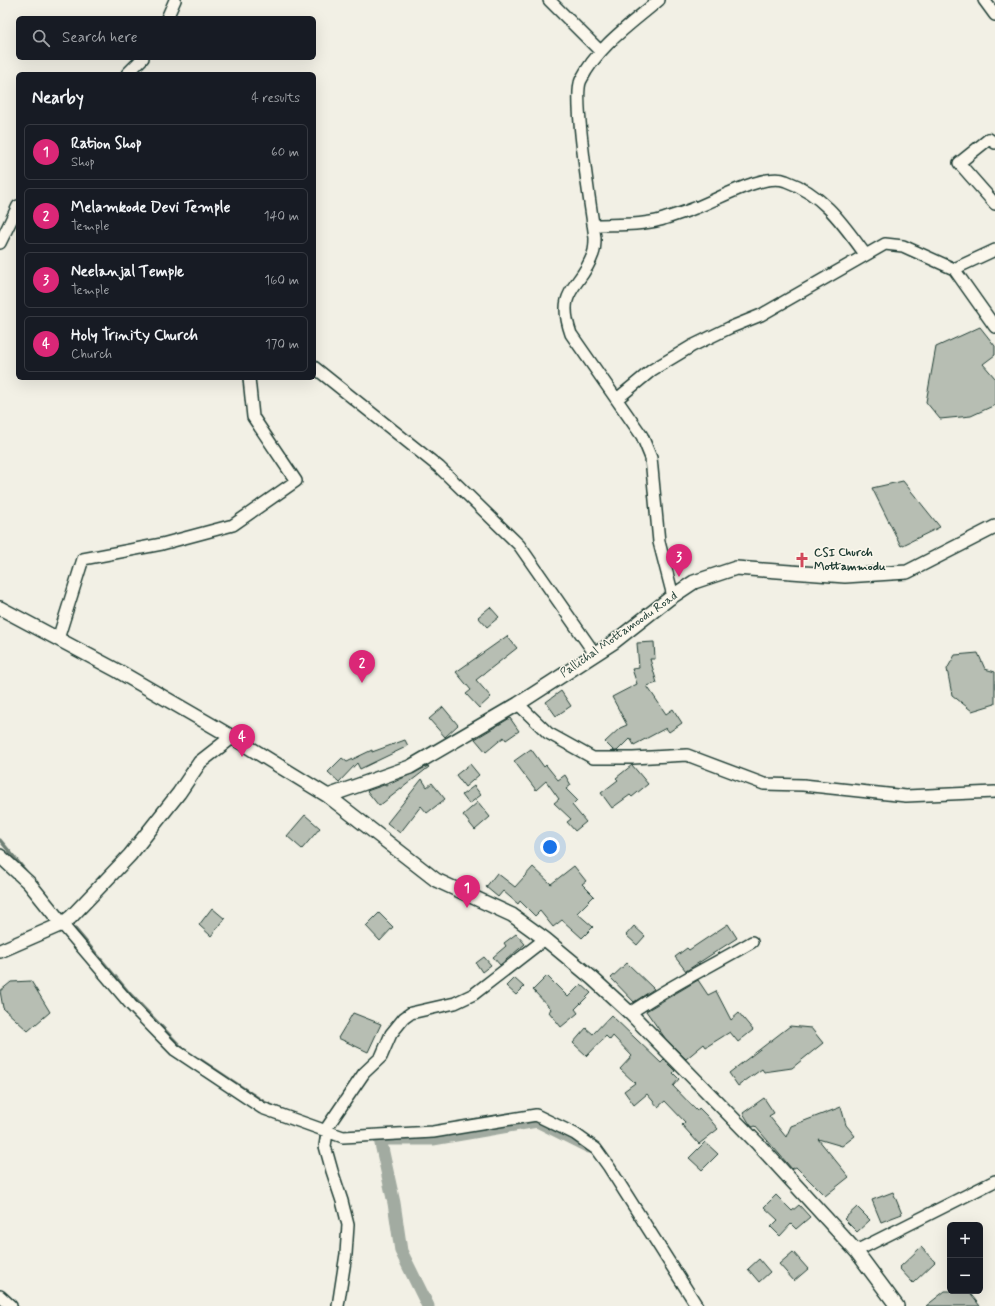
<!DOCTYPE html>
<meta charset="utf-8">
<style>
:root{--surface:#171b24;--page:#242831;--text:#f1f3f6;--muted:#9ea1a6;--line:#363941;--accent:#db2777}
body{margin:0;font-family:Mynerve,sans-serif;background:var(--page);color:var(--text)}
.controls{position:absolute;right:12px;bottom:12px;display:grid;overflow:hidden;border-radius:6px;box-shadow:0 4px 16px #0002}
.controls button{width:36px;height:36px;display:grid;place-items:center;padding:0;border:0;border-bottom:1px solid var(--line);background:var(--surface);color:var(--text);font:20px sans-serif}
.you{position:absolute;left:550px;top:847px;width:14px;height:14px;margin:-10px;border:3px solid #fff;border-radius:50%;background:#1a73e8;box-shadow:0 0 0 6px #1a73e833}
.badge{display:grid;place-items:center;width:26px;height:26px;border-radius:50%;background:var(--accent);color:#fff;font-size:13px;font-weight:700}
.pin{position:absolute;translate:-50% -33px;filter:drop-shadow(0 1px 2px #0008)}
.pin::after{content:'';position:absolute;top:21px;width:14px;height:12px;background:inherit;clip-path:polygon(0 0,100% 0,50% 100%)}
.list{margin:0;padding:0;list-style:none}
h2{display:flex;justify-content:space-between;align-items:center;height:52px;margin:0;padding:0 16px;font-size:17px}
h2 small{font-size:13px;font-weight:400;color:var(--muted)}
.list li{display:grid;grid-template-columns:26px 1fr auto;gap:12px;align-items:center;box-sizing:border-box;height:56px;margin:0 8px 8px;padding:0 8px;border:1px solid var(--line);border-radius:6px}
.list b{display:block;font-size:15px;white-space:nowrap}
.list p{margin:0;font-size:13px;white-space:nowrap;color:var(--muted)}
.list em{font-size:13px;font-style:normal;color:var(--muted)}
.icon{flex:none;width:22px;height:22px;fill:none;stroke:currentColor;stroke-width:2;stroke-linecap:round;stroke-linejoin:round}
.map{position:relative;flex:none;width:995px;height:1306px;overflow:hidden}
.search{position:absolute;background:var(--surface);box-shadow:0 4px 16px #0002;left:16px;top:16px;width:300px;height:44px;display:flex;align-items:center;gap:10px;box-sizing:border-box;padding:0 14px;border-radius:6px;color:var(--muted);font-size:15px}
.panel{position:absolute;background:var(--surface);box-shadow:0 4px 16px #0002;left:16px;top:72px;width:300px;height:308px;border-radius:6px}
.map>svg:first-child{display:block}
</style>
<div class="map">
<svg width="995" height="1306" viewBox="0 0 995 1306">
<rect width="100%" height="100%" fill="#f2f0e5"/>
<filter id="ink" filterUnits="userSpaceOnUse"><feTurbulence type="fractalNoise" baseFrequency=".025" numOctaves="2"/><feDisplacementMap in="SourceGraphic" scale="8" xChannelSelector="R" yChannelSelector="G"/><feConvolveMatrix kernelMatrix="1 2 1 2 8 2 1 2 1" color-interpolation-filters="sRGB"/></filter>
<g filter="url(#ink)">
<g fill="none" stroke-linecap="round" stroke-linejoin="round">
<path stroke="#6e7f75" stroke-width="3.5" d="M0 840 28 874
M75 929 129 993 182 1048
M199 1059 264 1102 289 1113"/>
<path stroke="#a2aba1" stroke-width="13" d="M428 1306 401 1251 394 1203 380 1139H433L537 1121 589 1147"/>
</g>
<path fill="#b7beb3" stroke="#1f3d34" d="M980 327 995 346V355L983 364 995 378V405L971 416 940 419 926 402 936 347Z
M903 481 940 527 901 546 872 488Z
M490 607 499 617 487 627 478 617Z
M507 636 517 648 476 680 491 697 479 708 466 694 471 690 456 672Z
M654 642 655 659H650L657 683 647 686 666 714 673 709 682 723 669 732 666 728 634 745 630 738 617 751H614L605 742 620 728 627 725 612 697 637 684 632 669 639 668 637 643Z
M978 653 985 669 995 672V704L972 711 952 695 947 669 955 655Z
M561 691 571 706 556 716 546 702Z
M443 707 458 725 445 737 429 719Z
M510 718 519 731 506 740 504 737 486 752 475 739Z
M405 740 408 746 360 769 357 763 339 782 328 772 342 758 347 762 372 750V752Z
M531 749 544 767 546 765 558 780 565 775 571 785 566 789 577 800 572 805 586 822 575 831 567 822 571 819 554 803 559 799 546 781 536 790 514 761Z
M470 764 479 775 465 787 456 775Z
M632 765 648 784 632 797 630 795 612 808 601 793 618 780 616 778Z
M428 766 429 767 379 806 367 791 384 785 386 786Z
M422 779 427 787 432 783 445 799 427 813 421 806 400 833 387 823Z
M474 786 481 795 469 804 462 795Z
M478 802 490 817 475 830 463 815Z
M305 815 320 828 302 849 287 836Z
M574 866 586 881 582 884 594 896 577 913 593 927 582 938 562 920 553 927 540 911 535 916 520 901 518 904 503 891 498 897 486 887 497 873 515 887 533 867 551 884Z
M212 908 225 919 211 936 199 925Z
M379 913 393 927 380 941 366 926Z
M728 924 737 938 686 971 675 957 687 948 689 950Z
M634 926 645 936 637 945 626 935Z
M516 934 525 944 500 965 493 957 506 946 504 943Z
M484 957 491 965 482 972 476 963Z
M627 963 654 989 634 1002 611 978Z
M547 976 568 997 581 984 591 993 575 1009 578 1013 561 1027 549 1012 551 1009 533 990Z
M514 978 524 987 516 995 506 986Z
M698 980 708 995 716 991 731 1020 739 1013 753 1030 738 1042 730 1032 706 1047 704 1044 686 1059 665 1038 646 1011Z
M31 981 50 1012 28 1031 3 1008 0 991 11 982Z
M353 1013 381 1024 368 1052 338 1038Z
M611 1015 661 1063 664 1060 675 1071 673 1073 679 1079 673 1086 697 1111 699 1108 707 1116 718 1129 699 1144 682 1125 685 1122 665 1101 658 1107 647 1094 634 1105 624 1091 635 1083 620 1069 632 1056 613 1036 610 1040 606 1036 587 1056 573 1043 586 1028 593 1034Z
M790 1026 811 1028 823 1043 792 1068 764 1072 762 1069 738 1086 729 1073Z
M764 1098 774 1113 769 1116 786 1137 791 1126 841 1107 846 1125 855 1136 842 1146 818 1139 849 1177 825 1196 796 1167 792 1169 755 1126 753 1127 751 1126 743 1113Z
M705 1142 718 1154 702 1170 689 1158Z
M893 1192 902 1214 881 1222 872 1200Z
M776 1195 792 1211 799 1205 810 1217 796 1229 791 1224 780 1236 771 1227 778 1220 764 1207Z
M857 1207 870 1220 857 1232 844 1219Z
M921 1247 935 1262 913 1283 899 1268Z
M793 1252 808 1269 794 1281 779 1264Z
M759 1259 770 1272 759 1282 748 1269Z
M945 1291H968L980 1306H926Z"/>
<g fill="none" stroke-linecap="round" stroke-linejoin="round">
<defs>
<path id="minor" d="M549 0 600 51
M659 0C631 24 598 46 581 80 572 97 592 213 595 238 595 243 595 249 593 254 581 289 555 288 571 334L642 436 651 458 659 542 673 596
M984 0 995 15
M167 18 175 0
M127 74 143 58
M995 143 989 139 959 163 995 204
M593 225C615 224 638 226 660 220 672 216 683 213 695 208 717 200 764 172 786 181 823 194 843 224 865 254
M0 243 18 206
M995 250 954 269 995 327
M314 367 439 467 519 545 595 654
M617 399 652 370 692 346 729 328 761 315 885 244 903 246 954 269
M58 639 83 559 162 544 233 525 296 481 253 417 249 378
M518 704 548 733 593 758H633L687 755 764 784 803 785 906 796 995 792
M62 924 131 1005 175 1050 262 1108 343 1137 433 1132 536 1115 575 1134 596 1149 609 1167 697 1306
M630 1013C669 986 711 966 752 942
M856 1251 995 1181
M0 1296 11 1306
M338 1306 346 1254 348 1225 342 1201 332 1171 325 1146 328 1126 364 1073 381 1057 391 1034 404 1018 411 1013 455 1003 474 994 545 939"/>
<path id="tertiary" d="M0 608 118 671 232 737 328 796 436 880 512 915 545 939 592 978 630 1013 758 1144 856 1251 897 1306
M328 796 410 767 518 704 614 642 670 598 694 582 736 568 845 576 907 572 995 527
M0 856 29 883 62 924
M0 951 62 924 71 917 130 855 179 793 200 762 232 737"/>
</defs>
<use href="#minor" stroke="#1f3d34" stroke-width="14"/>
<use href="#tertiary" stroke="#1f3d34" stroke-width="16"/>
<use href="#minor" stroke="#fbf7ec" stroke-width="11"/>
<use href="#tertiary" stroke="#fbf7ec" stroke-width="13"/>
</g>
</g>
<defs>
<symbol id="church-bare" viewBox="-9 -9 18 18"><path d="M-1.2-6h2.4v3.5h3.3v2.4h-3.3V6h-2.4V-.1h-3.3v-2.4h3.3Z" fill="#d1495b" stroke="#fbf7ec" stroke-width="2.5" paint-order="stroke"/></symbol>
</defs>
<g fill-rule="evenodd">
<use href="#church-bare" x="791" y="549" width="22" height="22"/>
</g>
<g text-anchor="middle" dominant-baseline="central" stroke-width="3" stroke-linejoin="round" paint-order="stroke">
<g font-size="12" font-weight="bold" fill="#1f3d34" stroke="#fbf7ec" text-anchor="start">
<text x="814" y="553">CSI Church<tspan x="814" dy="14">Mottammodu</tspan></text>
</g>
<g font-size="12" fill="#1f3d34" stroke="#fbf7ec">
<text transform="translate(619 635) rotate(-35)">Pallichal Mottamoodu Road</text>
</g>
</g>
</svg>
<div class="controls">
<button>+</button>
<button>−</button>
</div>
<div class="you"></div>
<div class="pin badge" style="left:467px;top:908px">1</div>
<div class="pin badge" style="left:362px;top:683px">2</div>
<div class="pin badge" style="left:679px;top:577px">3</div>
<div class="pin badge" style="left:242px;top:757px">4</div>
<div class="search"><svg class="icon" aria-label="search" viewBox="0 0 24 24"><circle cx="10" cy="10" r="6"/><path d="M15 15l6 6"/></svg>Search here</div>
<section class="panel">
<h2>Nearby<small>4 results</small></h2>
<ul class="list">
<li><span class="badge">1</span><div><b>Ration Shop</b><p>Shop</p></div><em>60 m</em></li>
<li><span class="badge">2</span><div><b>Melamkode Devi Temple</b><p>Temple</p></div><em>140 m</em></li>
<li><span class="badge">3</span><div><b>Neelanjal Temple</b><p>Temple</p></div><em>160 m</em></li>
<li><span class="badge">4</span><div><b>Holy Trinity Church</b><p>Church</p></div><em>170 m</em></li>
</ul>
</section>
</div>
